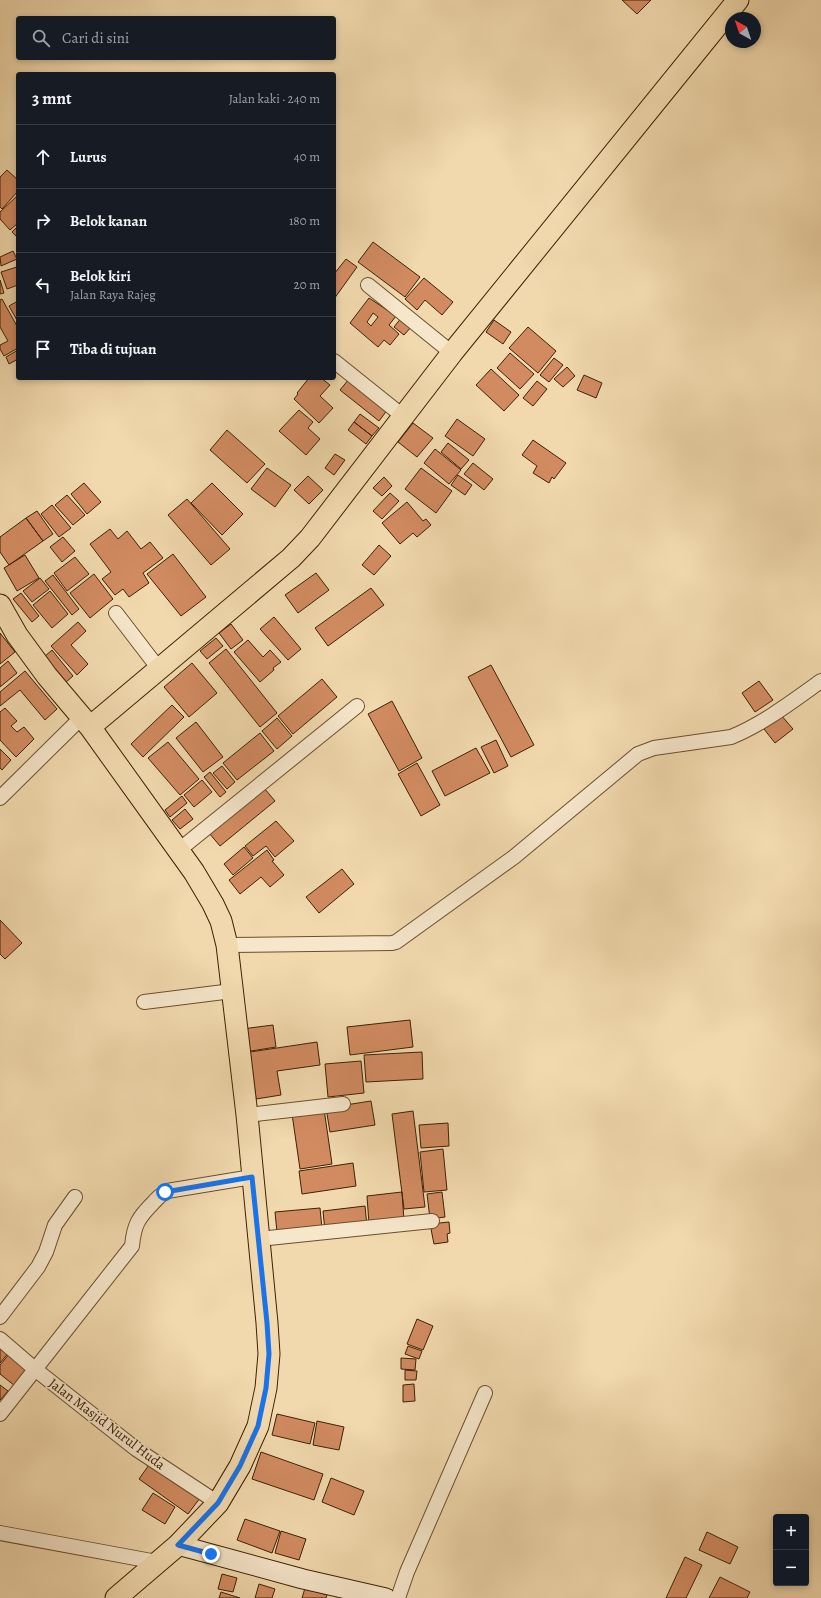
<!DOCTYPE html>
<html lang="id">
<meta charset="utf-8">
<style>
:root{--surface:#171b24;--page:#242831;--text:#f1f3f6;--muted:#9ea1a6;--line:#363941}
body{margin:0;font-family:Alegreya,serif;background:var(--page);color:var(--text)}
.controls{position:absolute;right:12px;bottom:12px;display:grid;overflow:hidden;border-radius:4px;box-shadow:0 2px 6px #0003}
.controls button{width:36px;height:36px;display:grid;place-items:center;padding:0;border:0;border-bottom:1px solid var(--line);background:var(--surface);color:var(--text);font:20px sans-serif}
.compass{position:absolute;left:725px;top:12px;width:36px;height:36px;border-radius:50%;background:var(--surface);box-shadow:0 2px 6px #0003;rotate:320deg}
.stop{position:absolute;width:12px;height:12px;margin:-9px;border:3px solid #1a73e8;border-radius:50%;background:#fff}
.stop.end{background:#1a73e8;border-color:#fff;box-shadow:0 1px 4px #0008}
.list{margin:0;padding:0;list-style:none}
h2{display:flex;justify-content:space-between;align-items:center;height:52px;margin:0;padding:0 16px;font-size:17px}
h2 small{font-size:13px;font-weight:400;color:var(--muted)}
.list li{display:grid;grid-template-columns:26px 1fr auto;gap:12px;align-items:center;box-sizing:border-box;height:64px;padding:0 16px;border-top:1px solid var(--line)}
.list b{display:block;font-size:15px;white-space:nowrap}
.list p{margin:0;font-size:13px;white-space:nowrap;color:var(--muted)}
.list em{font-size:13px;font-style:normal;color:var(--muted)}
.icon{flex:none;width:22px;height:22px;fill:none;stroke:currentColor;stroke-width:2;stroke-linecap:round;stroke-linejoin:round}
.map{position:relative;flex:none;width:821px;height:1598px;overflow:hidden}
.search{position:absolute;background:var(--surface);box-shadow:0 2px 6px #0003;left:16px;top:16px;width:320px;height:44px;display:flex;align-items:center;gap:10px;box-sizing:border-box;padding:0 14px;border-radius:4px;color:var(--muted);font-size:15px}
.panel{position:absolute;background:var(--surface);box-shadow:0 2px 6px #0003;left:16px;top:72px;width:320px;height:308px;border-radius:4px}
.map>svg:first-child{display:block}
</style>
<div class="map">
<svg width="821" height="1598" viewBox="0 0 821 1598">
<rect width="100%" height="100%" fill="#f1d9ad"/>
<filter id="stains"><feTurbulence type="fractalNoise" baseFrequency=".005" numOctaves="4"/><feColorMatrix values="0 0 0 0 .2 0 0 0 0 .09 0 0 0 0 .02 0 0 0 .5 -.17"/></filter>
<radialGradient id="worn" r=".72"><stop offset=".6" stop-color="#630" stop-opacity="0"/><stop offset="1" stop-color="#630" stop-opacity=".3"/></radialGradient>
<path fill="#d28b61" stroke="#3d2104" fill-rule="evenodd" d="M622 0H651L637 14Z
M7 170 18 180V191L2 209 0 207V177Z
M18 195V223L10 230 0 219V212Z
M18 226V238L12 232Z
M373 242 420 277 405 297 358 262Z
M13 251 17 259 1 266 0 257Z
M346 259 357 267 334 299V274Z
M17 267 18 285 7 289 1 272Z
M424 278 453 302 442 315 425 300 417 310 405 299Z
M0 280 4 293 0 294Z
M369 298 396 316 389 325 399 334 390 345 384 340 378 347 350 323ZM373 313 378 317 371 326 367 322Z
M2 299 18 328V348L4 356 0 349V345L8 341 0 327V300Z
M18 301V322L9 306Z
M402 317 412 326 404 335 394 327Z
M494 320 511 332 503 344 486 332Z
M528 327 556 351 538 373 509 348Z
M18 350V359L9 364 6 357Z
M510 353 534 374 520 389 497 368Z
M554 358 563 365 549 382 540 375Z
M567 367 575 376 563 387 554 379Z
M491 369 519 395 504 411 476 385Z
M584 375 602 383 596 398 577 390Z
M309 378H321L330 385 320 396 333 408 319 423 294 399 298 394 297 393Z
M349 379 388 409 379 421 340 390Z
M537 381 547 389 533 406 523 398Z
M299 410 313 422 308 428 320 439 306 455 279 431Z
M360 414 379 428 372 436 354 422Z
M457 419 485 439 473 456 445 436Z
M354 422 372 436 366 444 348 430Z
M413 423 433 438 417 457 398 442Z
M227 430 265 464 247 483 210 450Z
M533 440 566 463 554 479 552 477 549 483 533 473 537 466 522 455Z
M448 443 469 460 461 469 441 452Z
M435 449 461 470 449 484 424 463Z
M335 454 345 460 334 475 325 468Z
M473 463 493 479 484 490 464 474Z
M267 468 291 485 275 507 251 489Z
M421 468 452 491 436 513 405 489Z
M458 475 472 485 465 495 451 485Z
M308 476 323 490 309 504 294 490Z
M384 477 392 486 382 496 373 488Z
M84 483 101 502 87 514 71 494Z
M212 483 243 514 222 535 191 503Z
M390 493 399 501 382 519 373 511Z
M67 495 85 515 73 525 55 505Z
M187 499 230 549 211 565 168 515Z
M407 502 423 521 426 519 431 525 417 537 413 533 400 544 382 523Z
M52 505 71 528 59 537 41 514Z
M37 511 53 534 43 541 26 518Z
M26 518 43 541 9 565 0 552V537Z
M110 529 118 539 127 531 141 549 150 542 163 558 143 573 149 583 129 597 123 589 115 595 102 579 111 572 90 544Z
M63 537 75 551 62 562 50 547Z
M379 545 391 556 374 575 362 565Z
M173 554 206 597 181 616 147 574Z
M25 555 39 578 17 591 4 568Z
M75 557 89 574 67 591 54 573Z
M316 573 329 590 298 613 285 595Z
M94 574 113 599 90 618 70 593Z
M53 575 79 609 72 615 45 581Z
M40 578 49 589 32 602 23 591Z
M371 588 384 605 328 646 315 628Z
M50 591 68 614 52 628 33 605Z
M21 593 39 616 32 622 13 599Z
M274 617 301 649 288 660 260 629Z
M78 622 86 631 71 645 88 664 77 675 51 646Z
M231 624 243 640 231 649 219 633Z
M0 633 15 652 0 664Z
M216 638 223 646 207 659 200 651Z
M248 640 263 657 270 650 281 662 273 668 274 670 260 682 234 652Z
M226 649 277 713 260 727 209 663Z
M52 650 73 676 65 683 44 657Z
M8 661 17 673 0 687V668Z
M192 663 217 693 189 717 164 687Z
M491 665 534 745 511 757 468 677Z
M25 671 57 709 45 720 20 690 0 706V692Z
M322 679 337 697 293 734 278 716Z
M759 681 773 700 755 712 742 693Z
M392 701 422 758 399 771 368 714Z
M172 705 184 717 143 757 131 744Z
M5 708 17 721 11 726 17 732 24 727 34 739 16 757 0 740V712Z
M781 715 793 729 775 743 764 729Z
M277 718 292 736 277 749 262 731Z
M196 722 223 757 203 772 176 738Z
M260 733 274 751 237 780 223 763Z
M496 740 508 766 494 773 481 747Z
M168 742 199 779 180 795 148 758Z
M476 748 490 773 445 796 432 771Z
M0 749 11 760 2 770 0 768Z
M417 763 440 805 421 816 398 774Z
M222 766 235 782 227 789 213 773Z
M210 772 226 792 220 797 204 777Z
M202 780 212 792 194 807 184 795Z
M264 788 275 801 220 846 209 833Z
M182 796 187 803 170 817 165 810Z
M185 809 193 819 180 829 172 820Z
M276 821 294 841 275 857 266 846 253 856 245 846Z
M244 847 253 858 233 875 224 864Z
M267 850 274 860 272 861 284 875 270 887 261 877 240 894 229 880Z
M342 869 354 884 319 913 306 897Z
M0 920 22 943 5 959 0 954Z
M410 1020 413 1047 350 1055 347 1027Z
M273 1025 276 1047 245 1052 242 1029Z
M317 1042 320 1065 277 1071 281 1095 256 1099 250 1052Z
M422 1052 423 1079 366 1082 364 1055Z
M361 1061 364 1093 328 1097 325 1064Z
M371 1101 375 1125 330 1132 326 1108Z
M324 1109 332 1164 300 1169 292 1114Z
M413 1111 425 1207 404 1209 392 1114Z
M448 1123 449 1146 421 1148 419 1125Z
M443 1149 447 1190 424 1192 420 1152Z
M353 1163 356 1186 302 1194 299 1171Z
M402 1192 404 1221 369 1224 367 1196Z
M442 1192 445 1217 430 1219 427 1194Z
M365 1206 367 1226 325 1231 323 1211Z
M320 1208 322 1229 277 1232 275 1212Z
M449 1222 450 1233 447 1234 448 1242 434 1244 430 1224Z
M417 1319 433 1326 423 1350 407 1344Z
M0 1343 10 1351 0 1363Z
M408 1346 422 1351 419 1359 405 1354Z
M10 1353 29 1368 15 1386 0 1374V1365Z
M401 1358 416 1359 415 1370 401 1369Z
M405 1370 417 1371 416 1380H405Z
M414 1384 415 1401 403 1402V1385Z
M0 1385 8 1391 0 1400Z
M277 1414 315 1423 310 1444 272 1435Z
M317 1421 344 1427 339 1450 313 1445Z
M261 1452 323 1474 314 1500 252 1479Z
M151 1462 200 1498 188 1514 139 1479Z
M331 1478 364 1491 354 1515 322 1502Z
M153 1493 175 1507 165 1524 142 1510Z
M245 1519 280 1531 272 1553 237 1540Z
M281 1531 306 1539 299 1560 275 1553Z
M707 1532 738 1547 730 1564 699 1550Z
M685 1557 702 1565 686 1598H666Z
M222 1574 237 1578 233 1592 218 1589Z
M720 1577 750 1592 747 1598H709Z
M259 1584 275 1589 272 1598H255Z
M305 1588 327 1595 326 1598H302Z
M221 1592 240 1598H219Z"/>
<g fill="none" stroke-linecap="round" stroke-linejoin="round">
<defs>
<path id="street" d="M368 285 452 353
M334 361 404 417
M116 613 159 669
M0 798 82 717
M179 850 357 706
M227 945 392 943 396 942 514 857 638 754 654 748 731 737C763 724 793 701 821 681
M144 1002 232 991
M247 1115 343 1104
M259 1239 432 1221
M0 1317 38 1267 46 1252 55 1225 75 1197
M0 1339 36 1370 136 1449 218 1503
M0 1414 132 1246C134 1225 138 1218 153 1203 157 1198 162 1194 167 1191L252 1177
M0 1533 157 1562
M398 1598 407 1572 485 1393"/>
<path id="secondary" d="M178 1545 303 1579 386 1598"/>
<path id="primary" d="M0 605 17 635 47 676 90 727 194 872 213 904 221 921 227 945 247 1115 267 1323 269 1354 266 1388 258 1426 240 1466 218 1503 178 1545 116 1598
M90 727 291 558 310 538 452 353 738 0"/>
</defs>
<use href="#street" stroke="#6a4f2e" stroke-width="16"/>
<use href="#secondary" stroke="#3d2104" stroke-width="21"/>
<use href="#primary" stroke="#3d2104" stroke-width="23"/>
<use href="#street" stroke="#f6e6ca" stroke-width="14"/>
<use href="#secondary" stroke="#f6e6ca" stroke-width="19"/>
<use href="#primary" stroke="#f1d9ad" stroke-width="21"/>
</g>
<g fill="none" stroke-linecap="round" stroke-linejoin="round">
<path stroke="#1a73e8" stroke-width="5" d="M165 1192 252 1177 267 1323 269 1354 266 1388 258 1426 240 1466 218 1503 178 1545 211 1554"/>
</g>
<g text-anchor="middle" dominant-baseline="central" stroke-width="3" stroke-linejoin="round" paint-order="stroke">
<g font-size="14" fill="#3d2104" stroke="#f6e6ca">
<text transform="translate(107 1424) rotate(37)">Jalan Masjid Nurul Huda</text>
</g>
</g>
<rect width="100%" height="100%" filter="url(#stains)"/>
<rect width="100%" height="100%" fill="url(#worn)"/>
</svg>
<div class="controls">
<button>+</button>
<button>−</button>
</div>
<svg class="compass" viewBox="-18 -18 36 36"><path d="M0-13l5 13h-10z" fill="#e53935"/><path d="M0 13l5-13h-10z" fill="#9ea1a6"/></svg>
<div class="stop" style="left:165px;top:1192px"></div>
<div class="stop end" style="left:211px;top:1554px"></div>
<div class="search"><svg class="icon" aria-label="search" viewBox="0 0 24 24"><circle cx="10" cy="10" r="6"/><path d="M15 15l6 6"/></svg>Cari di sini</div>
<section class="panel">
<h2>3 mnt<small>Jalan kaki · 240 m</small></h2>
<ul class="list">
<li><svg class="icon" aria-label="ahead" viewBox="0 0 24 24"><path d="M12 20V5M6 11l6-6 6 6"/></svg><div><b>Lurus</b></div><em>40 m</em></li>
<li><svg class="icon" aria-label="right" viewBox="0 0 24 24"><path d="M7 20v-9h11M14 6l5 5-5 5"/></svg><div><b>Belok kanan</b></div><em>180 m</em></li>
<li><svg class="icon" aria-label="left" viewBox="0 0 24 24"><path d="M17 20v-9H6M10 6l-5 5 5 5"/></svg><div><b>Belok kiri</b><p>Jalan Raya Rajeg</p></div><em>20 m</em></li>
<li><svg class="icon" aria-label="arrive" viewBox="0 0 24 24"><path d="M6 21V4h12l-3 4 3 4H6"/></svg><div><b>Tiba di tujuan</b></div></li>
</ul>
</section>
</div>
